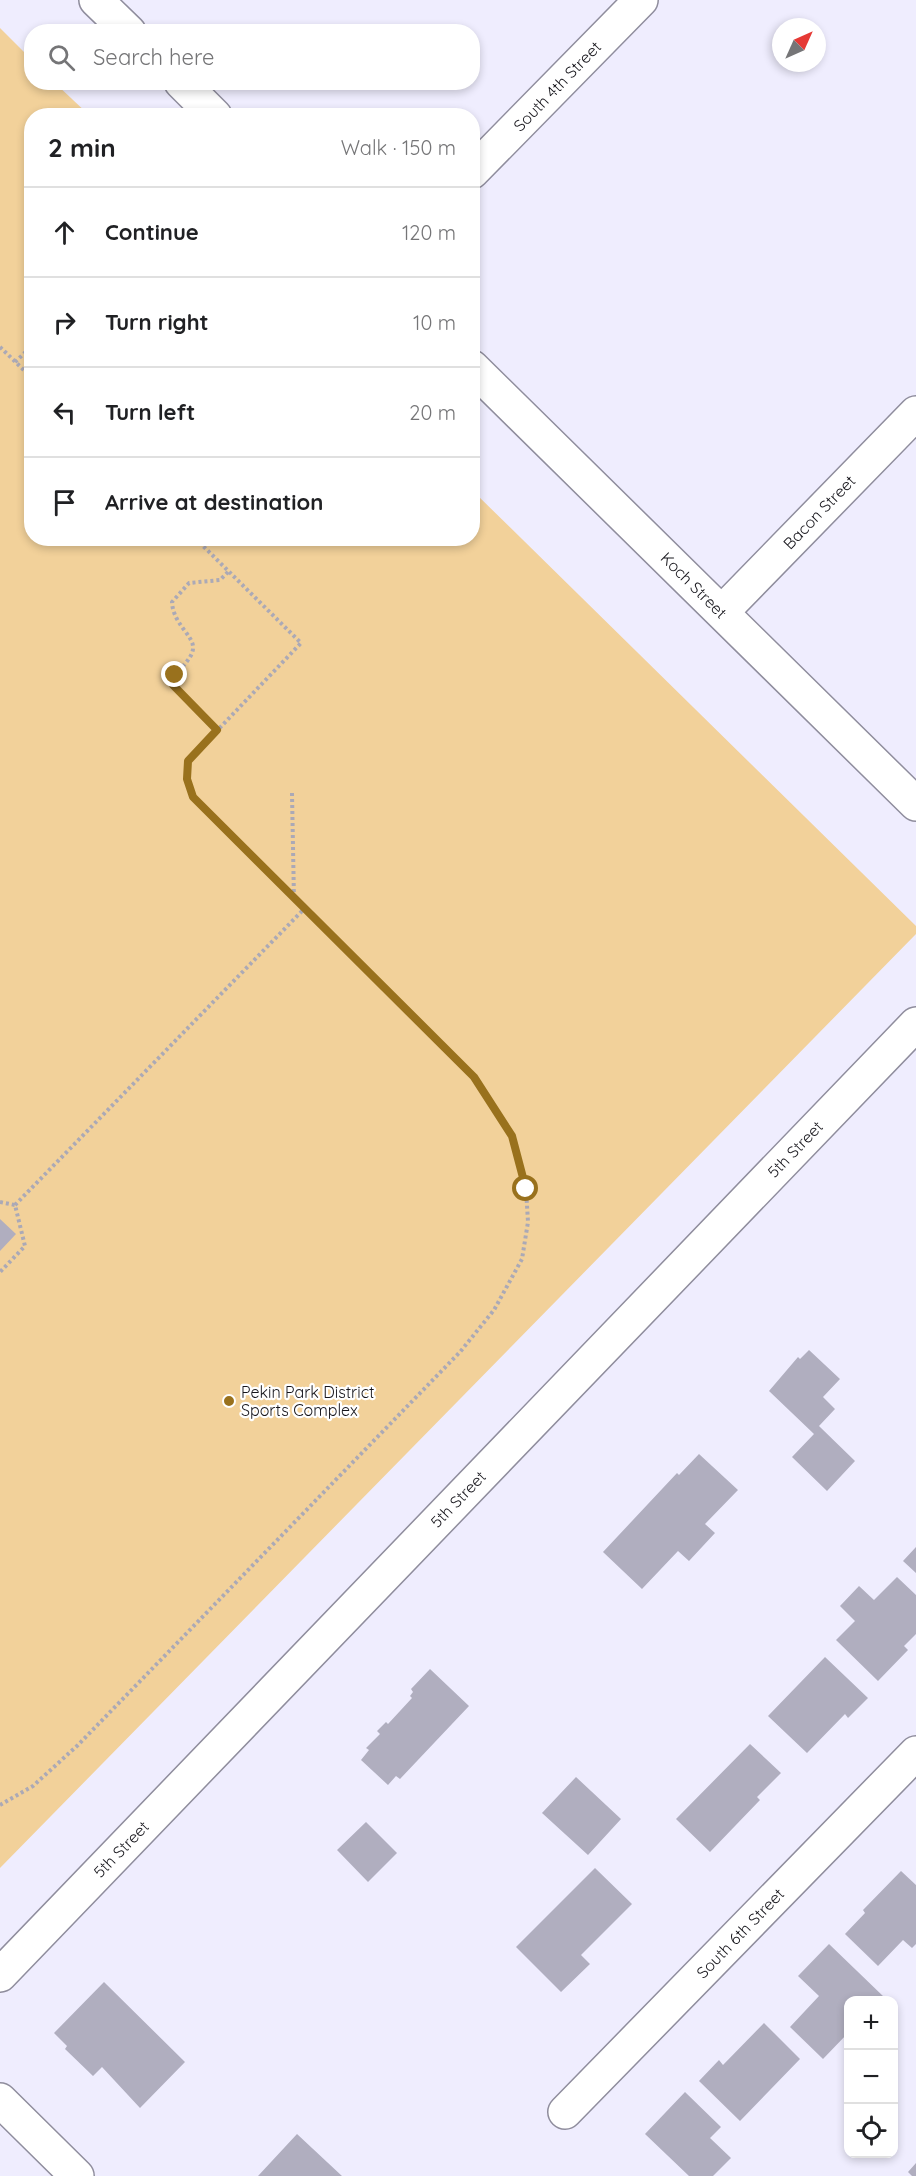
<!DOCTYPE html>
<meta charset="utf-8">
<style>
:root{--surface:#fff;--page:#f2f2f2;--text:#202124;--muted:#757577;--line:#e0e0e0}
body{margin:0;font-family:Quicksand,sans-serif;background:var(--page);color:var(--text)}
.controls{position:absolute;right:18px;bottom:18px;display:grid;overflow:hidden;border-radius:12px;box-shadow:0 3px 9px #0003}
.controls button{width:54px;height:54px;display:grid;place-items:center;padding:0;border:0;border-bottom:2px solid var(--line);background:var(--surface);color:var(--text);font:30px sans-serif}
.compass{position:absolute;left:772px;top:18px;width:54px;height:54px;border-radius:50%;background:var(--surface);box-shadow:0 3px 9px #0003;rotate:45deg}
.stop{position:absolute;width:18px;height:18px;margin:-14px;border:4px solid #99711d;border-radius:50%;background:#fff}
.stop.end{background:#99711d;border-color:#fff;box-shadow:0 2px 6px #0008}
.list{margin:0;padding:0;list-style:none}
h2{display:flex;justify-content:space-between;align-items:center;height:78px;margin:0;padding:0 24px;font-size:26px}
h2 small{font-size:20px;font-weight:400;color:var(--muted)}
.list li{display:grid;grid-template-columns:39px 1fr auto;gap:18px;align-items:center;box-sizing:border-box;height:90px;padding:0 24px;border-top:2px solid var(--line)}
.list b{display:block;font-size:22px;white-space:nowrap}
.list em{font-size:20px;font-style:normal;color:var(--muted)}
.icon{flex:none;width:33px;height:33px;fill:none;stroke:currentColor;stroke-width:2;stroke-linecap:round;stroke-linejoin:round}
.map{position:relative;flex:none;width:916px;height:2176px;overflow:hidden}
.search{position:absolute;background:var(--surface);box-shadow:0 3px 9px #0003;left:24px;top:24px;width:456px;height:66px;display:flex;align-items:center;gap:15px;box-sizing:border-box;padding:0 21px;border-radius:24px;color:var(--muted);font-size:22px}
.panel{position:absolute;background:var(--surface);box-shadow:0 3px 9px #0003;left:24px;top:108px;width:456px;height:438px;border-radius:24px}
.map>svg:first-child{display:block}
</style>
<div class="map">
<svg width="916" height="2176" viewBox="0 0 916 2176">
<rect width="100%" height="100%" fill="#efedfe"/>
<path fill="#f2d19a" d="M0 28 31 59 32 82 55 83 89 115 32 116V538H472L473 491 916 926V934L0 1868Z"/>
<path fill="#b0aebf" d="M0 1219 16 1234 0 1251Z
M809 1350 840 1379 823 1397 835 1409 819 1426 855 1461 827 1491 792 1457 814 1434 769 1391 798 1357 800 1359Z
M699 1454 738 1490 705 1524 715 1533 689 1561 678 1551 642 1589 603 1552 677 1473 679 1475Z
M916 1547V1573L903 1561Z
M897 1577 916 1595V1634L904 1646 908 1650 878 1681 836 1640 855 1621 840 1606 859 1586 874 1600Z
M825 1657 868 1698 848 1718 845 1714 807 1753 768 1716Z
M430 1669 469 1706 400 1779 396 1776 388 1785 361 1760 369 1750 366 1748 380 1734 377 1731 386 1722 388 1724 412 1698 410 1696 413 1692 411 1689Z
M750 1744 781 1773 757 1797 760 1800 710 1852 676 1819Z
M576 1777 621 1819 588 1855 542 1813Z
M366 1822 397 1853 368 1882 337 1850Z
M595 1868 632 1904 581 1955 590 1964 561 1992 516 1947Z
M901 1871 916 1885V1944L912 1948 903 1940 878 1966 845 1934 865 1913 863 1910Z
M829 1944 884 1997 881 2000H848V2033L823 2059 790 2027 819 1996 798 1976Z
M104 1982 185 2062 140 2108 102 2067 93 2076 65 2049 67 2046 54 2033Z
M764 2023 800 2059 740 2121 699 2081 719 2060 723 2065Z
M685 2092 721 2127 710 2138 731 2158 713 2176H689L645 2134Z
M297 2134 342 2176H258Z
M916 2163V2176H912L908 2172Z"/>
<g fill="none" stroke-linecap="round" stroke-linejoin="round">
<defs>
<path id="street" d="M472 172 641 0
M722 612 916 413
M0 2100 77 2176
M565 2112 916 1753"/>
<path id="secondary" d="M96 0 129 32
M181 82 215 116
M472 367 916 804
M0 1975 916 1024"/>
</defs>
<use href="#street" stroke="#8f8d9d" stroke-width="36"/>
<use href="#secondary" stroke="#8f8d9d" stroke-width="36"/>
<path stroke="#aba9b6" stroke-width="4" stroke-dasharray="3 3" stroke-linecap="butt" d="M0 347 32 378
M15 362 32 346
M217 730 173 685C175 670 193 660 193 648 194 636 173 624 172 602L189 583 220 580 228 572
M292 793 294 900
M0 1202 15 1205 25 1246 0 1272
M15 1205 304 909
M0 1805 33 1786 78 1745 460 1352 494 1310 522 1259 528 1222 526 1189 512 1136 474 1077 193 797 187 779 188 761 301 643 195 538"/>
<use href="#street" stroke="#fff" stroke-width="33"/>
<use href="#secondary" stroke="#fff" stroke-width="33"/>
</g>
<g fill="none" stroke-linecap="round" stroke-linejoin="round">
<path stroke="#99711d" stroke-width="8" d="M175 675 173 685 217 730 188 761 187 779 193 797 474 1077 512 1136 526 1189"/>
</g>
<circle fill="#99711d" stroke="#fff" stroke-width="2" cx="229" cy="1401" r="6"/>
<g text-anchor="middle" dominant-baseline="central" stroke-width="4.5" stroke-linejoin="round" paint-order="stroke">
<g font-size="16" fill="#16151b" stroke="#fff">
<text transform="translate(557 86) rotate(-46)">South 4th Street</text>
<text transform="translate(819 512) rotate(-46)">Bacon Street</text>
<text transform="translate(694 585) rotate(45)">Koch Street</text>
<text transform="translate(795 1149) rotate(-46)">5th Street</text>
<text transform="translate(458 1499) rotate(-46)">5th Street</text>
<text transform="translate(121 1849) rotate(-46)">5th Street</text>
<text transform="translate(740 1933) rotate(-46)">South 6th Street</text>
</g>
<g font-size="16" fill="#16151b" stroke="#fff" text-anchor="start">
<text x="241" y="1392">Pekin Park District<tspan x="241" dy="18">Sports Complex</tspan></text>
</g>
</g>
</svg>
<div class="controls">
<button>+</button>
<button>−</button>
<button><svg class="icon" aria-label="locate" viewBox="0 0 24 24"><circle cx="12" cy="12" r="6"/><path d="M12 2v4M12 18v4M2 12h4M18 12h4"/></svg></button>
</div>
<svg class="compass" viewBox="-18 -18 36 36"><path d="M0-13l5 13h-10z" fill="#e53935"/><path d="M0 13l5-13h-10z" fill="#757577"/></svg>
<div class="stop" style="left:526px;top:1189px"></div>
<div class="stop end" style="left:175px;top:675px"></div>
<div class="search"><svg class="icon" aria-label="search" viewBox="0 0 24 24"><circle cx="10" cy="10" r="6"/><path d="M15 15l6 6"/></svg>Search here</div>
<section class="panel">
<h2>2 min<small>Walk · 150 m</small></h2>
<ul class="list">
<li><svg class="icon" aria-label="ahead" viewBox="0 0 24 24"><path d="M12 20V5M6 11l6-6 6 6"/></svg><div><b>Continue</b></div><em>120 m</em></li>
<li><svg class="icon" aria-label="right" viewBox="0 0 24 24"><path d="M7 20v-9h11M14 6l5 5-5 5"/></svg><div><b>Turn right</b></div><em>10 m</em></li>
<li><svg class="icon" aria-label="left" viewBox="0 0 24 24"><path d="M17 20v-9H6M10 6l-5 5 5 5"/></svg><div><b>Turn left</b></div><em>20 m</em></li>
<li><svg class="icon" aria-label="arrive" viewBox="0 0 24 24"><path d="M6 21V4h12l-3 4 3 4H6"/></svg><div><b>Arrive at destination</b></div></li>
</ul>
</section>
</div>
